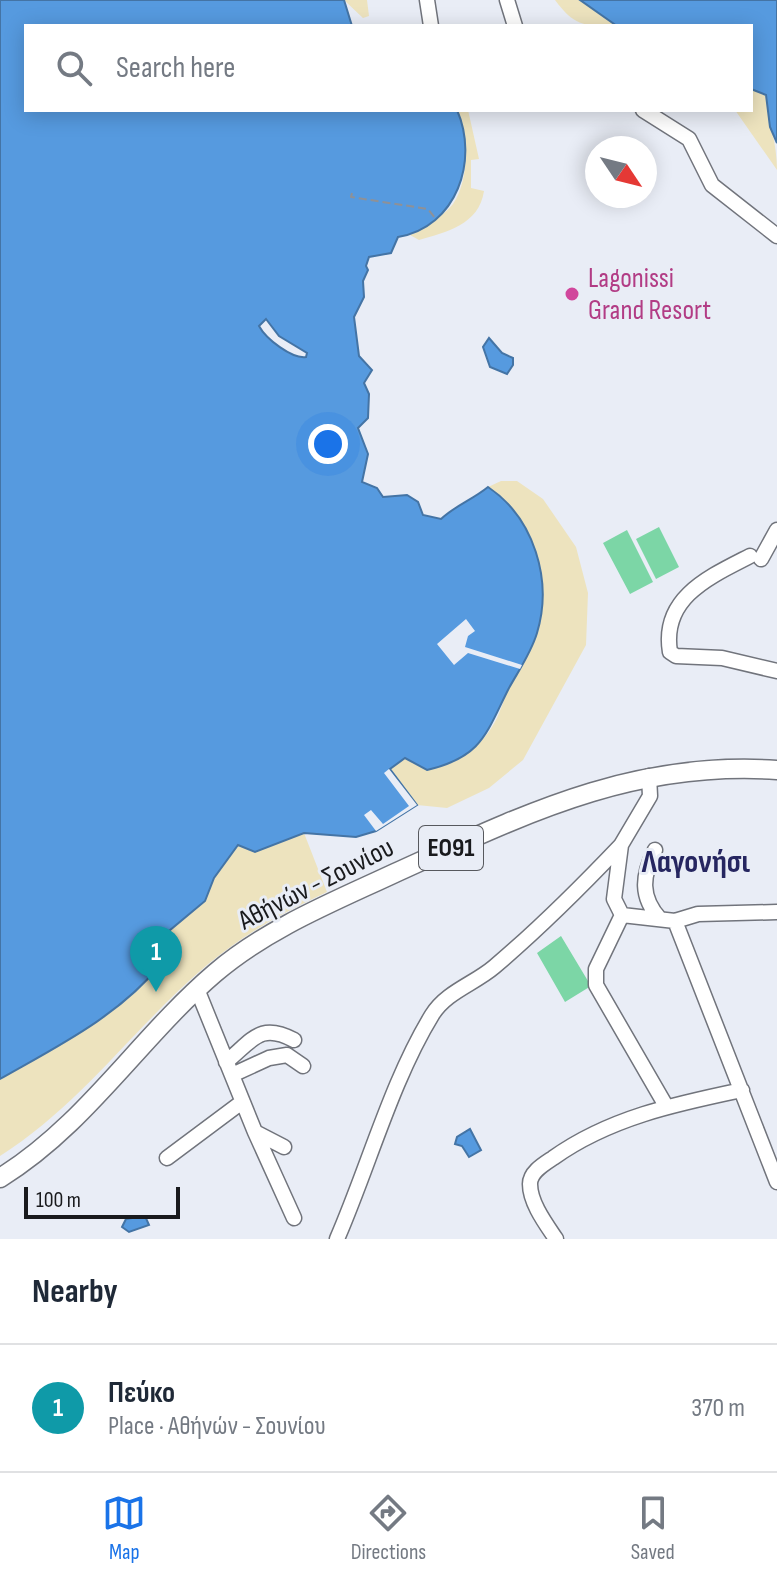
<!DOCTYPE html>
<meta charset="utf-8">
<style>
:root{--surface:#fff;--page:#f2f2f3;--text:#1f2937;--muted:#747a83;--line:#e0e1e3;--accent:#1a73e8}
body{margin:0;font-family:"Sofia Sans Condensed",sans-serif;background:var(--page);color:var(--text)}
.compass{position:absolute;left:585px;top:136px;width:72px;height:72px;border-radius:50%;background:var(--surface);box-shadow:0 4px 20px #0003;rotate:125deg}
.scale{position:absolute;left:24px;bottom:20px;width:156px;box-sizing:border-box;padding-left:8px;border:4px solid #191a1d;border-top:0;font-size:22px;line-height:28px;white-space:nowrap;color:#191a1d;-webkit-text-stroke:6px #e9edf6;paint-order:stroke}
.you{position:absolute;left:328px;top:444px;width:28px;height:28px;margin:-20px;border:6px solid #fff;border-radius:50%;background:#1a73e8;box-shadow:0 0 0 12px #1a73e833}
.badge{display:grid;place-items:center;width:52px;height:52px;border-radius:50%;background:var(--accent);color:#fff;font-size:26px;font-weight:700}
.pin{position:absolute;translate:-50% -66px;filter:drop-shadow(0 2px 4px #0008)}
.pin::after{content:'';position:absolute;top:42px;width:28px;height:24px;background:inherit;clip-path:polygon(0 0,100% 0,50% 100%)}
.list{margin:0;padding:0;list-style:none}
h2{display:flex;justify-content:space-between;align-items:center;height:104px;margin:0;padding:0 32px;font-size:34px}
h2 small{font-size:26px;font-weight:400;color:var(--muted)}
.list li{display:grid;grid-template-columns:52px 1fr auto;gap:24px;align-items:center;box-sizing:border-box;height:128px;padding:0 32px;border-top:2px solid var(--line)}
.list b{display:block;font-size:30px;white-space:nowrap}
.list p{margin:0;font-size:26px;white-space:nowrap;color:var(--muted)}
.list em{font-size:26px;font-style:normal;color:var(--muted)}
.icon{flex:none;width:44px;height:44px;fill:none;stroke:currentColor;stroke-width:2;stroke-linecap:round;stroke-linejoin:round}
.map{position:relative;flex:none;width:777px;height:1239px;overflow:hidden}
.search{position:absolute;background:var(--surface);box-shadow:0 4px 20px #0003;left:24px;right:24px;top:24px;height:88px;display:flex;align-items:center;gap:20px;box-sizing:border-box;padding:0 28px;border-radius:0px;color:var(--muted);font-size:30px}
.sheet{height:232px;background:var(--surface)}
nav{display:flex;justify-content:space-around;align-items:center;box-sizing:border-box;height:112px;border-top:2px solid var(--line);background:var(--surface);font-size:22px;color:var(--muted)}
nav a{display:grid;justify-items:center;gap:4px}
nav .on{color:var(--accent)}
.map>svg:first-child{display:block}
</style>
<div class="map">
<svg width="777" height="1239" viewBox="0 0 777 1239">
<rect width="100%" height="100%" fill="#e9edf6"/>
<path fill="#7cd6a6" d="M659 527 679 567 656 579 636 539Z
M627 530 653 582 630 594 603 543Z
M561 936 591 986 565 1002 537 953Z"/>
<path fill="#ede3be" d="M344 0H367L369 16 363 18Z
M555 0H580L617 26C585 26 575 27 555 0Z
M751 89 766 95C769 122 777 144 777 170L735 110H751Z
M457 110H468L479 159 471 160V188L484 191C479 225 446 232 419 240L410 235C422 226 444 216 453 204 470 179 468 136 457 110Z
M501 481H517L543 499 576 547 588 593 586 645 523 760 489 788 447 808 417 805 389 769 405 758 428 770C450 764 480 748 492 727 500 715 503 700 509 688 519 670 531 653 537 633 553 579 534 518 488 487Z
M304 833 327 892C284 912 244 934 207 965 135 1026 81 1105 0 1156V1079L84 1030 160 965 159 951 169 930 205 901 214 878 238 844 255 852Z"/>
<path fill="#569adf" stroke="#4474a5" stroke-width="2" fill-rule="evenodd" d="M0 0H344L352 26H26V110H457C479 160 457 227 398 237L391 253 369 257 366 266 368 270 363 281 364 297 354 317 359 356 372 370 364 383 369 394 368 418 358 428 368 454 362 482 377 488 383 497 407 495 418 502 423 515 441 519C456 505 472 500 488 487 534 518 553 580 537 633 531 653 519 670 509 688 486 733 483 757 427 770L405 758 390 769 417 805 376 831 356 837 304 833 255 852 238 845 214 878 205 901 169 931 159 951 160 965C119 1016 56 1047 0 1079ZM266 319 279 336 307 353 306 357C292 359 266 339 259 326Z
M580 0H777V143L770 127 766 95 751 89V26H617Z
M489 338 502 353 513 358V365L507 374 490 367 483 347Z
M470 1129 481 1150 469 1157 462 1146 455 1144 457 1137Z
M145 1216 149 1225 129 1232 122 1227 126 1219Z"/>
<path fill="#e9edf6" d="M466 619 475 631 468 636 465 647 522 665 520 669 468 653 454 665 437 644Z
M389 769 417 805 376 831 364 815 371 810 383 824 409 806 384 773Z"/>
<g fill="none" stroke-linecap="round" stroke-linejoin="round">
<defs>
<path id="minor" d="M427 0 431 26
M507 0 515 26
M643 110 689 139 712 185 777 236
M750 556C709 577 661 598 670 652L676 656 722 658 777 671
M761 559 777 530
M649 776 650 796 621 845 614 899 622 915 675 921
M655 850C642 876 640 897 660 919
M777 912 698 914 675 921 777 1182
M622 915 596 969V985L666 1106
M197 989 255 1132 294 1218
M226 1062C253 1040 260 1022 294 1040
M232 1075 269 1058 287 1055 303 1066
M255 1132 284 1147
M167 1158 242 1102
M337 1239C368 1168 392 1080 432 1015 446 992 474 984 494 967 539 929 580 888 621 845
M556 1239C546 1224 530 1203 530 1184 530 1172 544 1164 553 1158 609 1118 675 1104 742 1090"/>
<path id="major" d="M0 1178C86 1125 139 1038 215 973 268 928 333 902 395 873 523 815 632 760 777 770"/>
</defs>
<use href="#minor" stroke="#71747c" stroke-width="17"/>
<use href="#major" stroke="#71747c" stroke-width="21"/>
<path stroke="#8e9197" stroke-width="2" stroke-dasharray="8 4" stroke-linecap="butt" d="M352 193 351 197 428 209 435 218"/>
<use href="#minor" stroke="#fff" stroke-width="14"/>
<use href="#major" stroke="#fff" stroke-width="18"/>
</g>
<circle fill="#d1479c" stroke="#e9edf6" stroke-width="3" cx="572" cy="294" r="8"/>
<g text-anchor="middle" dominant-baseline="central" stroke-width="6" stroke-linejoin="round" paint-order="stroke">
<rect fill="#e9edf6" stroke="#57595e" stroke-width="2" x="419" y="826" width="64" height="44" rx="6"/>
<g font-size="26" font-weight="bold" fill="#191a1d">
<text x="451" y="848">ΕΟ91</text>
</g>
<g font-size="28" fill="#b23c85" stroke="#e9edf6" text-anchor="start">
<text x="588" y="278">Lagonissi<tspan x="588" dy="32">Grand Resort</tspan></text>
</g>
<g font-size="28" fill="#191a1d" stroke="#e9edf6">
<text transform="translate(316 884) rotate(-27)">Αθήνών - Σουνίου</text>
</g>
<g font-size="32" font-weight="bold" fill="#262660" stroke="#e9edf6">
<text x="696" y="862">Λαγονήσι</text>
</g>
</g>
</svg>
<svg class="compass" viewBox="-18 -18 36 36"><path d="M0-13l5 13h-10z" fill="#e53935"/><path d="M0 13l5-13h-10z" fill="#747a83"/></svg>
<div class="scale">100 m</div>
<div class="you"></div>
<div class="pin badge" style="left:156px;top:992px;background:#0f9aa8">1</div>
<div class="search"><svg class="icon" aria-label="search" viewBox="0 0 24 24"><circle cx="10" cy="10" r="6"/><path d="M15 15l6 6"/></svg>Search here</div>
</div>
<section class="sheet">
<h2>Nearby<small></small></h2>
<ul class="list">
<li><span class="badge" style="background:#0f9aa8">1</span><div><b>Πεύκο</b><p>Place · Αθήνών - Σουνίου</p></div><em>370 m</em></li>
</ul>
</section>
<nav>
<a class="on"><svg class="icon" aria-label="map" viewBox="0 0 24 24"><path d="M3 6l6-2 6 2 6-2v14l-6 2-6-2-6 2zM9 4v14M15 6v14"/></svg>Map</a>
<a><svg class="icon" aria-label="directions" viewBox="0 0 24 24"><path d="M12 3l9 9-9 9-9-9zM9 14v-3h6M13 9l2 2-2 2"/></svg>Directions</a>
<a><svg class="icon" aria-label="saved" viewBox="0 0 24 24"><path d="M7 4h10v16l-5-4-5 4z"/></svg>Saved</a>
</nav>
